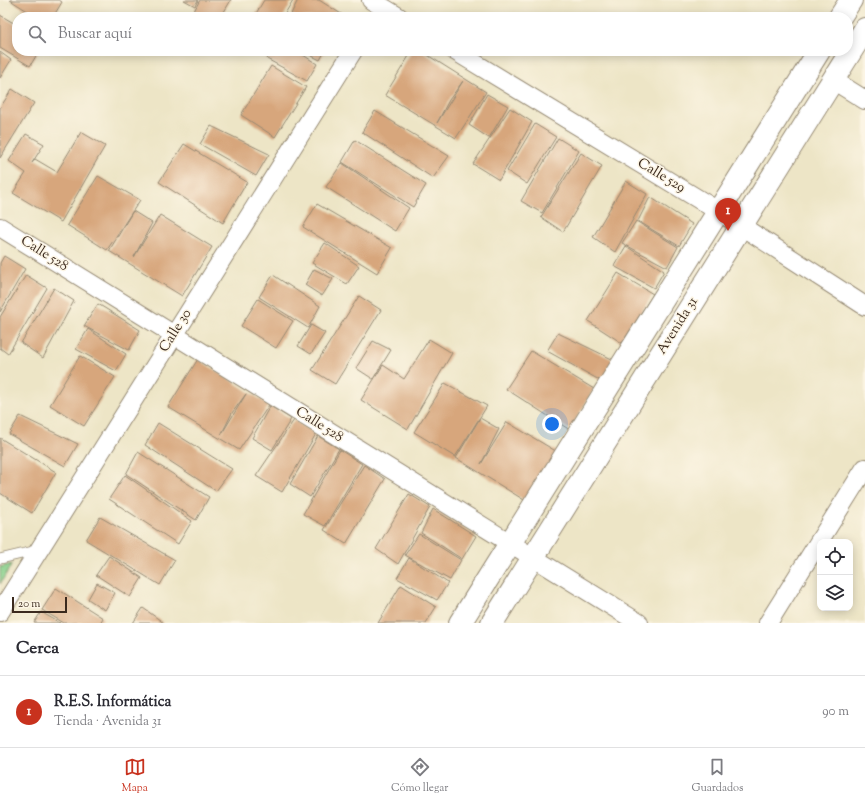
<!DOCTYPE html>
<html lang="es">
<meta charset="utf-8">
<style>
:root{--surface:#fff;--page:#f2f2f3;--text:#2b2b33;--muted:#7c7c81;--line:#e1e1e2;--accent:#c8321e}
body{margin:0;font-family:"Sorts Mill Goudy",serif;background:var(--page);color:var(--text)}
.controls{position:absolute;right:12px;bottom:12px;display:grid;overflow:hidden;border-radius:8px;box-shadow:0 2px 10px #0003}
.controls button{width:36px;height:36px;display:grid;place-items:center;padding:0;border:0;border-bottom:1px solid var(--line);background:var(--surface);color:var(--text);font:20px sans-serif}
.scale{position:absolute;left:12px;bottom:10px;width:55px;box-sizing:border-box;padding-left:4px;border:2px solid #3b2a1e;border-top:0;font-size:11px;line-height:14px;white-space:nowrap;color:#3b2a1e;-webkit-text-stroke:3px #fcf5e5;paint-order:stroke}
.you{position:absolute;left:552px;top:424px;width:14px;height:14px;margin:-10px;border:3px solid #fff;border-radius:50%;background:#1a73e8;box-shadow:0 0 0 6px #1a73e833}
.badge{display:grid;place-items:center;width:26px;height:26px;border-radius:50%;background:var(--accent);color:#fff;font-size:13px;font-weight:700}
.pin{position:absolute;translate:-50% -33px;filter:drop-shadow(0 1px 2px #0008)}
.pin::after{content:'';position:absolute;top:21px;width:14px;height:12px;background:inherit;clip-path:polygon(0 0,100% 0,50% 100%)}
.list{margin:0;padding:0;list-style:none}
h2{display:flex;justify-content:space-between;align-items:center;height:52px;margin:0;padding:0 16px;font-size:17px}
h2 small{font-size:13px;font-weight:400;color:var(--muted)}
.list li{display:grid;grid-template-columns:26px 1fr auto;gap:12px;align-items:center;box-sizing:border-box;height:72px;padding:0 16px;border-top:1px solid var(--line)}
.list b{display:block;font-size:15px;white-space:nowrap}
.list p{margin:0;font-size:13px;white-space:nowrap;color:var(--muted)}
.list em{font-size:13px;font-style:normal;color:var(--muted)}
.icon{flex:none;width:22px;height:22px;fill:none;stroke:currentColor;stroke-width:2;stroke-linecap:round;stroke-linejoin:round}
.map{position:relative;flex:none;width:865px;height:623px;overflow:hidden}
.search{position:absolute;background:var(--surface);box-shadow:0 2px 10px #0003;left:12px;right:12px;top:12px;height:44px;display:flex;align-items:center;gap:10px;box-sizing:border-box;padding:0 14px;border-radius:16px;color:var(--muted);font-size:15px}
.sheet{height:124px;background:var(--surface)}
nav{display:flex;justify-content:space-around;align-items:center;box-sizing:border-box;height:56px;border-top:1px solid var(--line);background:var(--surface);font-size:11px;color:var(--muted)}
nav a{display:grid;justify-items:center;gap:2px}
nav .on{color:var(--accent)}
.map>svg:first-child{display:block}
</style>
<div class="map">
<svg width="865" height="623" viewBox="0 0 865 623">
<rect width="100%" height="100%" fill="#fcf5e5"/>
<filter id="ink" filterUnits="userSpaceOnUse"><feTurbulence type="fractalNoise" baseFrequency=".025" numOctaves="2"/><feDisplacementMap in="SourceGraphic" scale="8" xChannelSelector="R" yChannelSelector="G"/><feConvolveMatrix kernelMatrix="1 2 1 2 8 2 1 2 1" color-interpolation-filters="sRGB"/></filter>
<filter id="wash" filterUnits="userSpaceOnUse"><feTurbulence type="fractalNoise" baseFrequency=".012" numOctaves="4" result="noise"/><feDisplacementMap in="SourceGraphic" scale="16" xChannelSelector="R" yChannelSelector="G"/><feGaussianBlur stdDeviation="0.9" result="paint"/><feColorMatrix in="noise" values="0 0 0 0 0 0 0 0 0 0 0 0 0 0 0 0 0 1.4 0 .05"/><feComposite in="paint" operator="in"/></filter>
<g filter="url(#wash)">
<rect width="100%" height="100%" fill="#ede5c6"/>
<path fill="#88d08c" stroke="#627d55" d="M12 564 0 584V567Z"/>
<g id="blocks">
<path fill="#d7a67c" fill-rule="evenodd" d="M10 0H59L62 2 53 17H37Z
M184 0H198L195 6Z
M200 0H231L221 17H204L194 11Z
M264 0H293L283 17H254Z
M298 0H319L346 17H296L291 14Z
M0 15 17 25V51H39L30 66 0 48Z
M272 51H297L317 64 307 81 267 59Z
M302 51H325L320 60Z
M412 51H421L486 92 456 138 385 95ZM463 81 437 123 449 100Z
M0 52 11 60 0 78Z
M271 66 306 87 275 137 241 115Z
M12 89 34 103 0 158V108Z
M487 94 508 106 489 138 469 125Z
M510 108 532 122 499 180 473 164Z
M375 111 449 156 433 178 362 132Z
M535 124 556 137 527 184 507 171Z
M211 126 269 154 256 176 200 144Z
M81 132 105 146 61 222 13 193 26 173 9 161 26 134 44 144 32 163 35 159 57 172Z
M558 138 579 151 542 213 521 201Z
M355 140 426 185 413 207 342 162Z
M184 144 247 182 223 223 159 182Z
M581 153 602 166 563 232 541 217Z
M342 163 409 208 395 231 326 187Z
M98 176 140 200 107 250 67 225Z
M626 181 647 194 615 252 593 237Z
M650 197 692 224 679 246 638 221Z
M317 204 392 248 377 273 303 227Z
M133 211 152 223 134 257 160 215 212 247 182 296 109 251Z
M636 221 678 247 667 267 622 243Z
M325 243 359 266 347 284 312 263Z
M626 246 664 271 654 288 614 266Z
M4 256 25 269 0 312V263Z
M314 269 333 279 322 296 305 285Z
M618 273 653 294 622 343 588 321Z
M26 275 47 288 8 354 0 348V317Z
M273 275 320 306 308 328 259 297Z
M54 288 74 301 43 358 21 343Z
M359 296 381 310 335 384 312 370Z
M258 299 293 321 276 348 241 326Z
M98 304 140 330 129 350 84 326Z
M311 325 325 333 311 354 298 346Z
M88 329 126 354 116 371 76 349Z
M558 333 616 361 603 382 547 351Z
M429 339 452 353 408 429 361 400 383 365 404 379Z
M373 341 391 350 373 379 356 368Z
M531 351 594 389 570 430 506 389Z
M80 356 115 377 84 426 50 405Z
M198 359 269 405 239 450 168 407ZM246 394 221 435 232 413Z
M445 383 487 406 455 457 414 432Z
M270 406 291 419 272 450 252 438Z
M20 416 78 444 65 466 9 434Z
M480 418 499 429 481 464 507 422 559 453 529 503 456 458Z
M294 420 316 434 282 492 256 476Z
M158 423 232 469 216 491 145 445Z
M318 436 339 449 310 497 290 484Z
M0 438 56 472 32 513 0 493Z
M340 450 362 464 325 526 303 514Z
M138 452 209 497 196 520 126 474Z
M364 465 385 479 346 544 324 530Z
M125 475 192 521 178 544 109 499Z
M409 494 430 507 398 564 376 549Z
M433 509 476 536 462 559 421 533Z
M100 517 175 560 160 585 86 540Z
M419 534 461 560 450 580 405 555Z
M109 556 142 578 130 597 96 575Z
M409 558 448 583 437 600 397 578Z
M97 583 115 593 105 610 88 599Z
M401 585 436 607 426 623H378Z
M56 588 103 618 100 623H64L42 610Z
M143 608 164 623H133Z
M41 612 60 623H34Z"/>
</g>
</g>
<g filter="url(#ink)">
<use href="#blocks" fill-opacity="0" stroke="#948872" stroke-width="1"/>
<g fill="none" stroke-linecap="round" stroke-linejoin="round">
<defs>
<path id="lane" d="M0 559 38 550"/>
<path id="street" d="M371 0 399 17
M455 51 718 211 865 306
M833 80 865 100
M0 227 639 623
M0 612 353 51
M768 623 865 468"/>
<path id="secondary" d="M840 17 851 0
M460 623 819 51
M492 623 865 29"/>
</defs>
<use href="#lane" stroke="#948872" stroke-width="11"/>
<use href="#street" stroke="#948872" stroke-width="20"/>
<use href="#secondary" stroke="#948872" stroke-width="24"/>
<use href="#lane" stroke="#fff" stroke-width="9"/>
<use href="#street" stroke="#fff" stroke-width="18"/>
<use href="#secondary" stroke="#fff" stroke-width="22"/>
</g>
</g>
<g text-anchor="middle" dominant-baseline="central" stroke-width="3" stroke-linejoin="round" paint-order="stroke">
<g font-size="14" fill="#3b2a1e" stroke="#fcf5e5">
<text transform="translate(661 176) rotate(31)">Calle 529</text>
<text transform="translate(44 254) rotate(32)">Calle 528</text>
<text transform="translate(678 326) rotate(-58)">Avenida 31</text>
<text transform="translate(176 331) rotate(-58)">Calle 30</text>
<text transform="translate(319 425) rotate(32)">Calle 528</text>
</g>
</g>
</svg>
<div class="controls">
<button><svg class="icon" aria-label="locate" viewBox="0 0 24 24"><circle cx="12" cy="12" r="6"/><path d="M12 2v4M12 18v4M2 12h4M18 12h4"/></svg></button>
<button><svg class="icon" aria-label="layers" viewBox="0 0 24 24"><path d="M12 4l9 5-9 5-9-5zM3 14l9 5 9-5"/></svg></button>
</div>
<div class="scale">20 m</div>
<div class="you"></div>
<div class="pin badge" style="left:728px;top:231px">1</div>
<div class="search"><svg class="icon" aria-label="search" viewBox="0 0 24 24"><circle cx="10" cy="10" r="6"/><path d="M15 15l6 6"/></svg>Buscar aquí</div>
</div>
<section class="sheet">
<h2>Cerca<small></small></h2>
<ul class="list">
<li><span class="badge">1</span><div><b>R.E.S. Informática</b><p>Tienda · Avenida 31</p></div><em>90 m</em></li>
</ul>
</section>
<nav>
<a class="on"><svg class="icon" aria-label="map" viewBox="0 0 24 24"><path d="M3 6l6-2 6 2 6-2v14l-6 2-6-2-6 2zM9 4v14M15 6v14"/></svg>Mapa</a>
<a><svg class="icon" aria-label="directions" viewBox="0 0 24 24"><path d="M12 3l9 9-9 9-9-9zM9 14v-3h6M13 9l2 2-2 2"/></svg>Cómo llegar</a>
<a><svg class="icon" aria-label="saved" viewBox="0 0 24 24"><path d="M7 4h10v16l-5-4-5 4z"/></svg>Guardados</a>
</nav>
